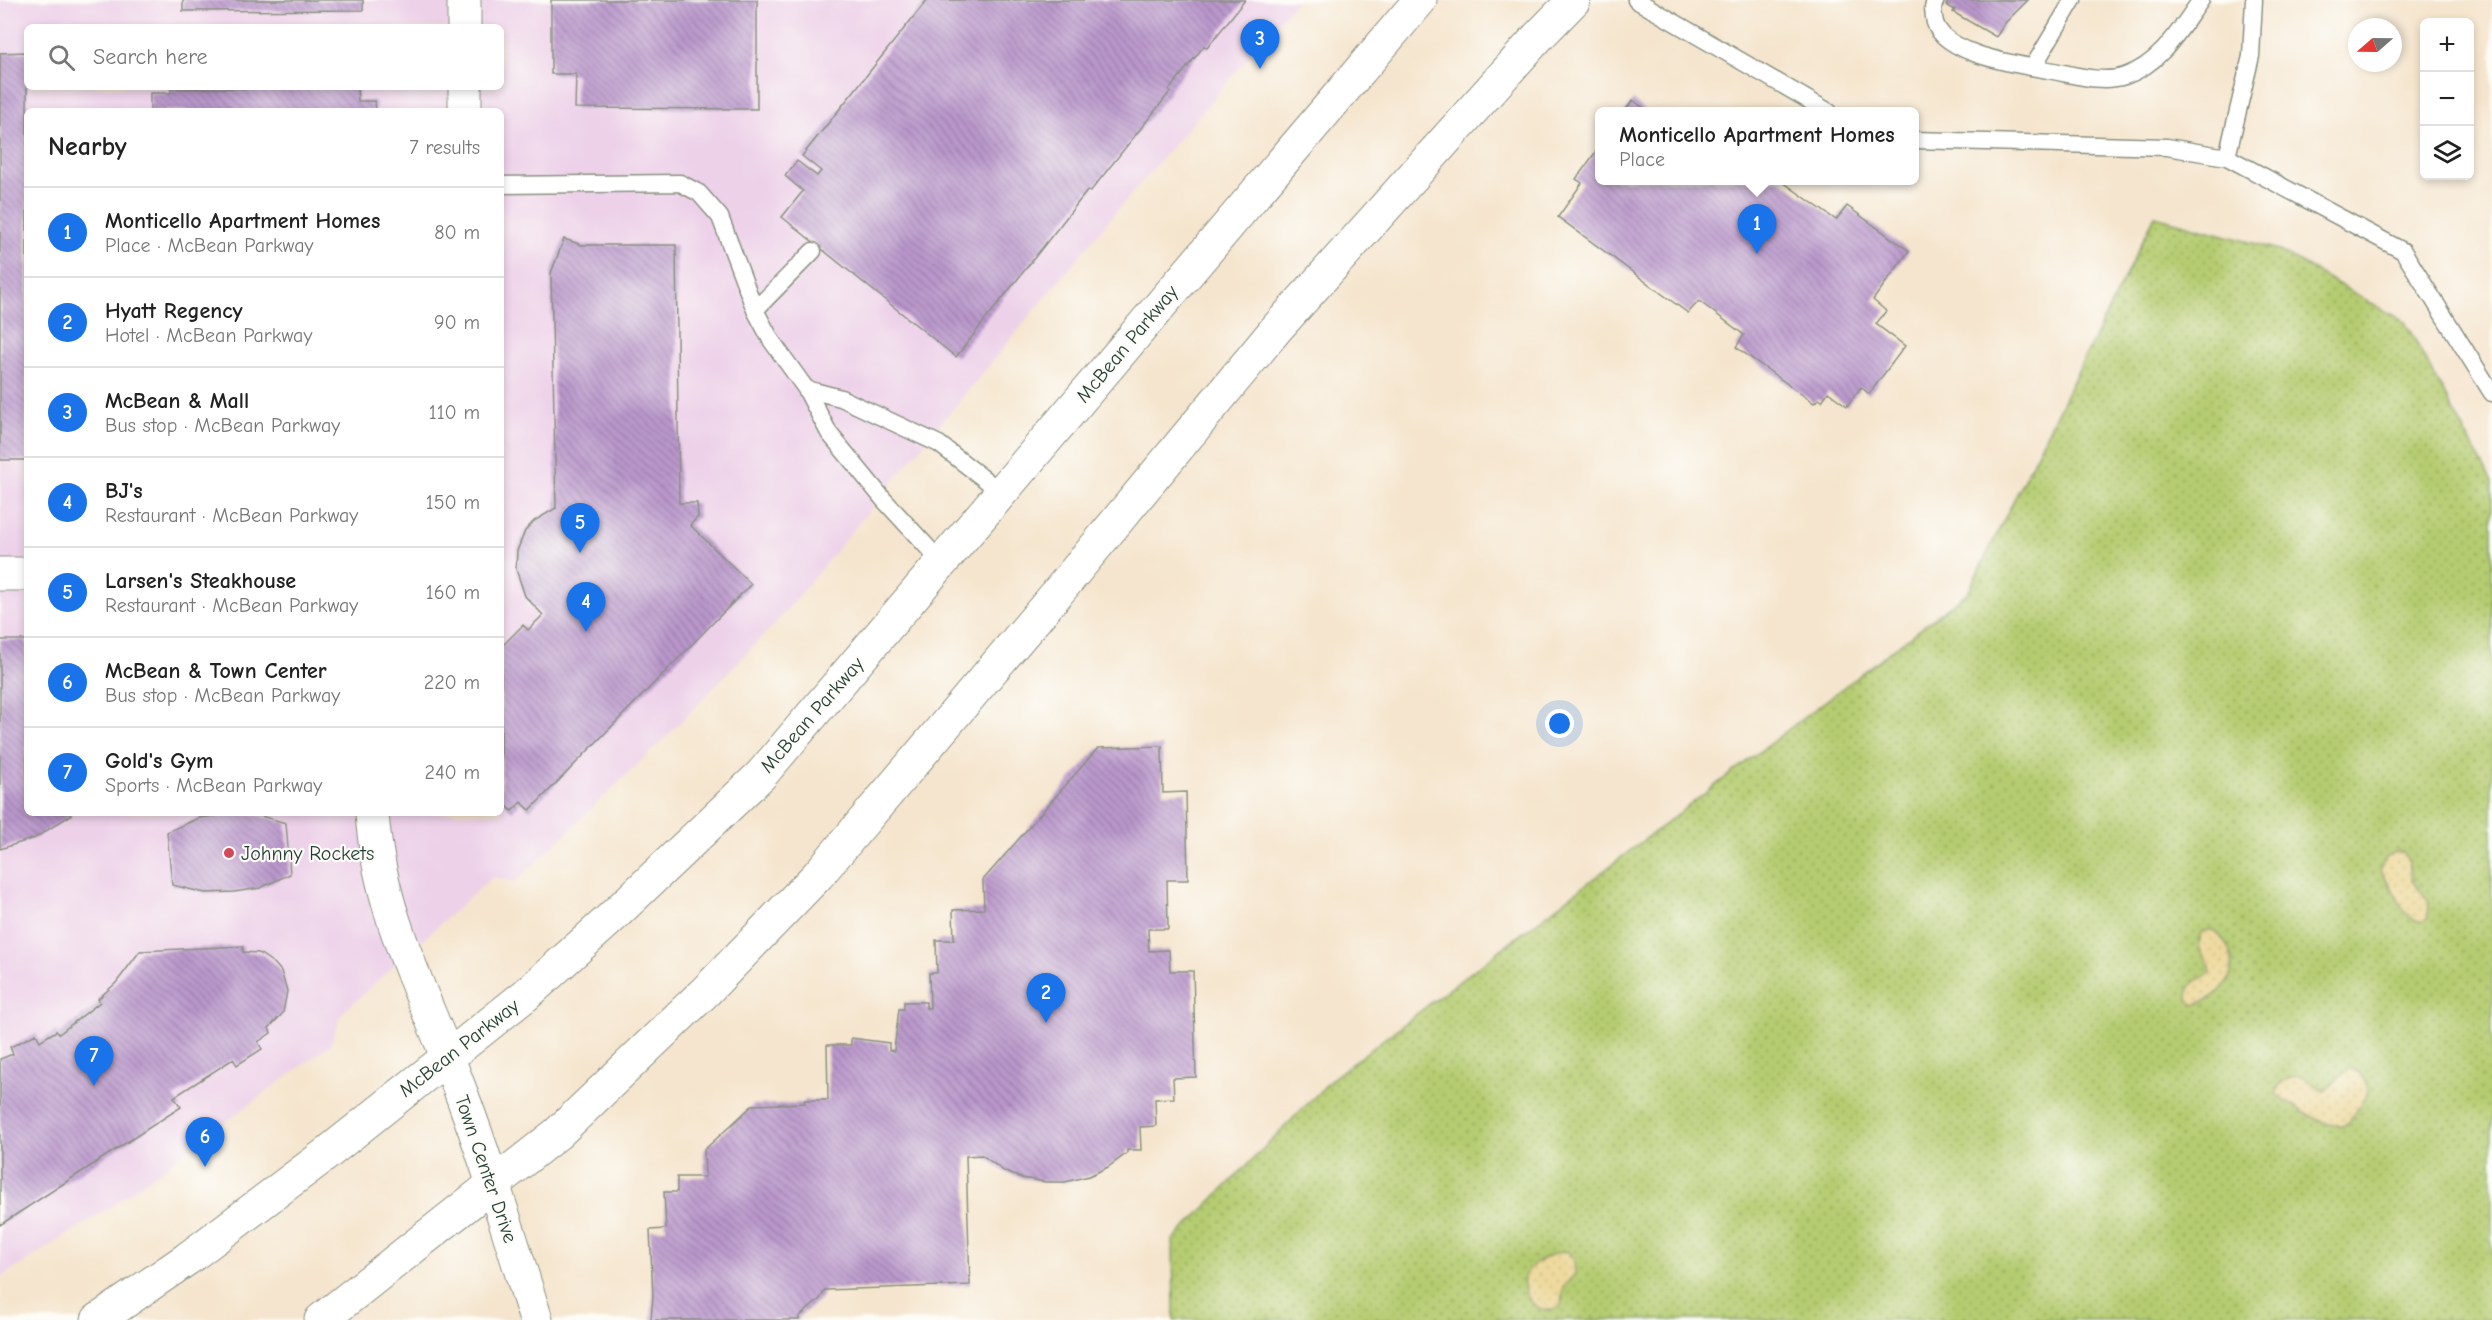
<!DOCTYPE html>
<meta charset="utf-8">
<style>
:root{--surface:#fff;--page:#f2f2f2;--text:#222;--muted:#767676;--line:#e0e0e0;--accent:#1a73e8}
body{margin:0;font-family:"Comic Neue",sans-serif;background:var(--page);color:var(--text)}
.controls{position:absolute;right:18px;top:18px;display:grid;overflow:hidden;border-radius:9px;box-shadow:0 3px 9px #0003}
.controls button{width:54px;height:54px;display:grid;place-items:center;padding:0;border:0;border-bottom:2px solid var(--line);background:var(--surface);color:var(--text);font:30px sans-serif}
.compass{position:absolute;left:2348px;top:18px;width:54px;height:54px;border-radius:50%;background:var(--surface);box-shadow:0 3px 9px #0003;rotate:250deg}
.you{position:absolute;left:1560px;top:724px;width:21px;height:21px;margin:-15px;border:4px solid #fff;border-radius:50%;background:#1a73e8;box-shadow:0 0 0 9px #1a73e833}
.badge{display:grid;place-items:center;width:39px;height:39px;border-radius:50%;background:var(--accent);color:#fff;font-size:20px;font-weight:700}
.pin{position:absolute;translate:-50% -50px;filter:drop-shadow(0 2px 3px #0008)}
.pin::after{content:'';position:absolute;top:32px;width:21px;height:18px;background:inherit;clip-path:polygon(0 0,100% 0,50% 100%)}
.popup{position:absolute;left:1595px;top:107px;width:324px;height:78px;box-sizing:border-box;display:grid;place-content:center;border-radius:9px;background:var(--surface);filter:drop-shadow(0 2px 4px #0005);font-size:20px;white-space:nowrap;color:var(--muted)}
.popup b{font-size:22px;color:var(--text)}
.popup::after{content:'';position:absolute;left:50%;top:100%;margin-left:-12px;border:12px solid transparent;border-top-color:var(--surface)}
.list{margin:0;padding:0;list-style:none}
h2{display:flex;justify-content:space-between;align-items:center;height:78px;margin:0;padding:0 24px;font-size:26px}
h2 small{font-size:20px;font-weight:400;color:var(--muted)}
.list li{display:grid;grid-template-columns:39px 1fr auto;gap:18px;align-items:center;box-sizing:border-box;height:90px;padding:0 24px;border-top:2px solid var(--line)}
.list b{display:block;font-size:22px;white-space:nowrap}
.list p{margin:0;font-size:20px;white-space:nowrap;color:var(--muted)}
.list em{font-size:20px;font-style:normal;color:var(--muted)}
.icon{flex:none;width:33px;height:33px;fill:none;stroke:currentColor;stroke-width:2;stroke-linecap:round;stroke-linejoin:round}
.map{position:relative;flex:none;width:2492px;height:1320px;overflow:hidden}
.search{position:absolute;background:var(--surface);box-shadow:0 3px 9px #0003;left:24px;top:24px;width:480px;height:66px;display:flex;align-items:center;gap:15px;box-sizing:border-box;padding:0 21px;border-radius:9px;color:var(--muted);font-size:22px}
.panel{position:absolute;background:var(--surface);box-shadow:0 3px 9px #0003;left:24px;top:108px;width:480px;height:708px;border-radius:9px}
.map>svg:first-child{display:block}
</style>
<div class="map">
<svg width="2492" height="1320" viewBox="0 0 2492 1320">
<defs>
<pattern id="grass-dots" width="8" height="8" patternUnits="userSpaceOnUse" patternTransform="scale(1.5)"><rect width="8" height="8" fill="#b6cc71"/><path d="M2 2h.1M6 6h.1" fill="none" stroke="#93a75e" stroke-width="1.8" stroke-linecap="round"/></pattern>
<pattern id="sand-dots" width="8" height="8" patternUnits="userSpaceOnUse" patternTransform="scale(1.5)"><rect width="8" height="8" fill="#eeda9e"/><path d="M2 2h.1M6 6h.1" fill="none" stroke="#ccbc89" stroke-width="1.8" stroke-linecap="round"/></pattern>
<pattern id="building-back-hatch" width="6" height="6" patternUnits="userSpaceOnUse" patternTransform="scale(1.5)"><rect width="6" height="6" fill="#ba97cc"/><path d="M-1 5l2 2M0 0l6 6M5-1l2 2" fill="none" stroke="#977ca6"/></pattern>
</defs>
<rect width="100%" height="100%" fill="#fdfcf7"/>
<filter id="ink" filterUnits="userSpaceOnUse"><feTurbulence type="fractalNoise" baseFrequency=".0167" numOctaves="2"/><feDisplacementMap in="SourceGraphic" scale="12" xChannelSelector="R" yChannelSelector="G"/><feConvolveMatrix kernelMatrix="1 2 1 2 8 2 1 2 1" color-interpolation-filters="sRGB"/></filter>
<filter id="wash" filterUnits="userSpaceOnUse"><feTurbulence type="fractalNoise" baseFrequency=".008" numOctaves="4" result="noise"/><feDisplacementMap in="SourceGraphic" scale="24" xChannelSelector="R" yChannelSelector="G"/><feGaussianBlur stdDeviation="1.35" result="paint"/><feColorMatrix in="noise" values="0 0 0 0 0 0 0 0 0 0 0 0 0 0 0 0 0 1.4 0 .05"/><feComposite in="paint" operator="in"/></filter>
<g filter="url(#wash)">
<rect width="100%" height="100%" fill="#f5e5ce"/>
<path fill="#edd1e9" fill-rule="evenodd" d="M0 0H1297L1094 238 783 615 671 732 515 882 492 877 342 1013 330 1045 106 1210 0 1278ZM27 27H501V87H27ZM27 111H501V813H27Z"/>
<path fill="url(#grass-dots)" stroke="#6a8452" stroke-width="1.5" d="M2155 216 2278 250 2405 322 2492 482V1320H1174L1173 1240 1333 1078 1968 592Z"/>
<path fill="url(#sand-dots)" stroke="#868c69" stroke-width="1.5" d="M2395 852H2403L2409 863 2412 881 2429 901 2428 918 2422 922C2402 918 2401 901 2391 887 2387 881 2383 877 2380 870L2386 857Z
M2213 930C2247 957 2233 994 2194 1005L2187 999C2187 981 2200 981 2211 972 2208 953 2192 955 2203 931Z
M2349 1069 2356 1070 2367 1082 2368 1092C2362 1102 2356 1115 2347 1123 2333 1135 2289 1103 2276 1094 2278 1080 2291 1073 2305 1078 2313 1082 2315 1089 2325 1091Z
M1567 1251 1574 1260 1575 1274 1563 1287 1561 1306C1542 1319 1521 1298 1524 1279 1527 1263 1553 1253 1567 1251Z"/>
<g id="blocks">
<path fill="url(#building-back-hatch)" d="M183 0H363V10L183 11Z
M551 0H757V109L575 108 576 74H551Z
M927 0H1245L1207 48 1204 46 1169 90 1170 92 1090 192 1088 190 956 357 782 217 803 191 785 176 797 161 817 176 821 171 802 156Z
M1949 0H2028L2005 23 1996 37 1953 12 1955 10 1946 5Z
M27 52V460H0V53Z
M357 87 358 101H375L376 111H150V93H171V89Z
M1633 100 1648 112H1624Z
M1600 146V180H1780L1836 220 1847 206 1909 251 1873 300 1886 311 1876 324 1905 346 1869 394 1861 387 1847 406 1828 392 1822 401 1819 399 1814 403 1736 347 1744 335 1699 301 1688 313 1558 217 1582 183 1576 179Z
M564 239 582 245H676L679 503H697L698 517 690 525 751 584 530 810 521 802 512 811 501 800V647L523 625 528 630 543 615 525 596 516 569 517 551 525 531 534 521 556 508 551 273Z
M0 640H27V813H70L71 815 35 838 0 849Z
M1162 746 1163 793 1186 792 1188 880H1167L1168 929H1148L1149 951 1169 950 1170 971H1193L1196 1077 1173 1078 1174 1098 1155 1099 1156 1126 1140 1127 1141 1150H1127V1153L1108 1167 1089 1176 1065 1182H1046L1022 1178 1005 1172 982 1155 966 1156 970 1285 825 1290 820 1299 799 1317V1320H651L653 1296 650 1230 666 1229 664 1192H677V1177H705L704 1150 753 1105 805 1103 804 1100H828L827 1045H851V1038L889 1043V1050L894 1051 899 1009H904V1002H926V1008H930L929 973H937L936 940H954L953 910 984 909 983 880 1098 748Z
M227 814H254L286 823 290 874 260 888 234 892 205 893 172 885 167 832 199 818Z
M243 946V952L259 953 275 964 281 971 287 991 283 1013 269 1028 271 1033 258 1042 262 1049 237 1065 233 1059 174 1097 181 1107 0 1225V1059L13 1054 10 1047 36 1034 40 1041 56 1031 59 1034 100 1002 98 999 116 983 140 951Z"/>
</g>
</g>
<g filter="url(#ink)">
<use href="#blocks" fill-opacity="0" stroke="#8a9181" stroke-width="1.5"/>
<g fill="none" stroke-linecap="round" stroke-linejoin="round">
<defs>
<path id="service" d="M1636 0 1829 112
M1936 0C1932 6 1933 10 1934 17 1936 54 2020 65 2048 70 2072 74 2101 84 2125 76 2161 64 2180 29 2201 0
M2033 67 2073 0
M1914 140 2167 147 2227 157 2403 251 2492 393
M2227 157 2251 56 2254 0
M501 185 680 183 699 193 720 217 755 310 771 340 806 389 829 433 884 500 943 564
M755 310 813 251
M806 389 841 398 939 444 1001 492"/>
<path id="minor" d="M464 0V27
M465 87V111
M0 574H27
M372 813C378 901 414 976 447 1056 481 1142 509 1232 536 1320"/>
<path id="secondary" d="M98 1320 187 1259 325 1155 527 994 610 919 761 775 1420 0
M321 1320 558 1133 707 990 818 875 1053 598 1277 328 1537 38 1574 0"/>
</defs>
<use href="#service" stroke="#8a9181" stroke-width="19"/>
<use href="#minor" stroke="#8a9181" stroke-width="35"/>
<use href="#secondary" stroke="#8a9181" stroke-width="35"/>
<use href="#service" stroke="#fff" stroke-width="16"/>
<use href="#minor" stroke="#fff" stroke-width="33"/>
<use href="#secondary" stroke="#fff" stroke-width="33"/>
</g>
</g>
<circle fill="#d1495b" stroke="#fdfcf7" stroke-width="2" cx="229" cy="853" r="6"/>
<g text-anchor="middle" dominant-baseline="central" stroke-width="4.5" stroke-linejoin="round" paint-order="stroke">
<g font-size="20" fill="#1f3d34" stroke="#fdfcf7">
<text transform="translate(1127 344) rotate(-50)">McBean Parkway</text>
<text transform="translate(812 715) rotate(-49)">McBean Parkway</text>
<text transform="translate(459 1048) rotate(-38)">McBean Parkway</text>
<text transform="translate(486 1169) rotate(71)">Town Center Drive</text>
</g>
<g font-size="20" fill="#1f3d34" stroke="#fdfcf7" text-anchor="start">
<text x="241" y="853">Johnny Rockets</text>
</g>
</g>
</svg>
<div class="controls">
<button>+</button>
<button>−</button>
<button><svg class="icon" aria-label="layers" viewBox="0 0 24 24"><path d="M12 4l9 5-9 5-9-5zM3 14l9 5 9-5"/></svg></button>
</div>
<svg class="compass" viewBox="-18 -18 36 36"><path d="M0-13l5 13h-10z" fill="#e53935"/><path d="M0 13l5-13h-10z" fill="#767676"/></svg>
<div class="you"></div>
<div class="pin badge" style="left:1757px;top:254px">1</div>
<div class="popup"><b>Monticello Apartment Homes</b>Place</div>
<div class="pin badge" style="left:1046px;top:1023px">2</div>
<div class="pin badge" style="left:1260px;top:69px">3</div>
<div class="pin badge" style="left:586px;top:632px">4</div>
<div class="pin badge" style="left:580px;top:553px">5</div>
<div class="pin badge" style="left:205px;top:1167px">6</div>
<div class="pin badge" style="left:94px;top:1086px">7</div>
<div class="search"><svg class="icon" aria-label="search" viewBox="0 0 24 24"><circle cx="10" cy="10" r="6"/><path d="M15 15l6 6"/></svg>Search here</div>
<section class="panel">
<h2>Nearby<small>7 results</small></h2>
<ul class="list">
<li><span class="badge">1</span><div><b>Monticello Apartment Homes</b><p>Place · McBean Parkway</p></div><em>80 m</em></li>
<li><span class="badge">2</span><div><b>Hyatt Regency</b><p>Hotel · McBean Parkway</p></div><em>90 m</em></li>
<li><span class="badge">3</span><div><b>McBean &amp; Mall</b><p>Bus stop · McBean Parkway</p></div><em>110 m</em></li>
<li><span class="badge">4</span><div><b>BJ's</b><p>Restaurant · McBean Parkway</p></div><em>150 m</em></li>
<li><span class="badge">5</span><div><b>Larsen's Steakhouse</b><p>Restaurant · McBean Parkway</p></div><em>160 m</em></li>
<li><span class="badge">6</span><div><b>McBean &amp; Town Center</b><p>Bus stop · McBean Parkway</p></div><em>220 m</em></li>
<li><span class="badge">7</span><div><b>Gold's Gym</b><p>Sports · McBean Parkway</p></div><em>240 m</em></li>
</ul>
</section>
</div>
